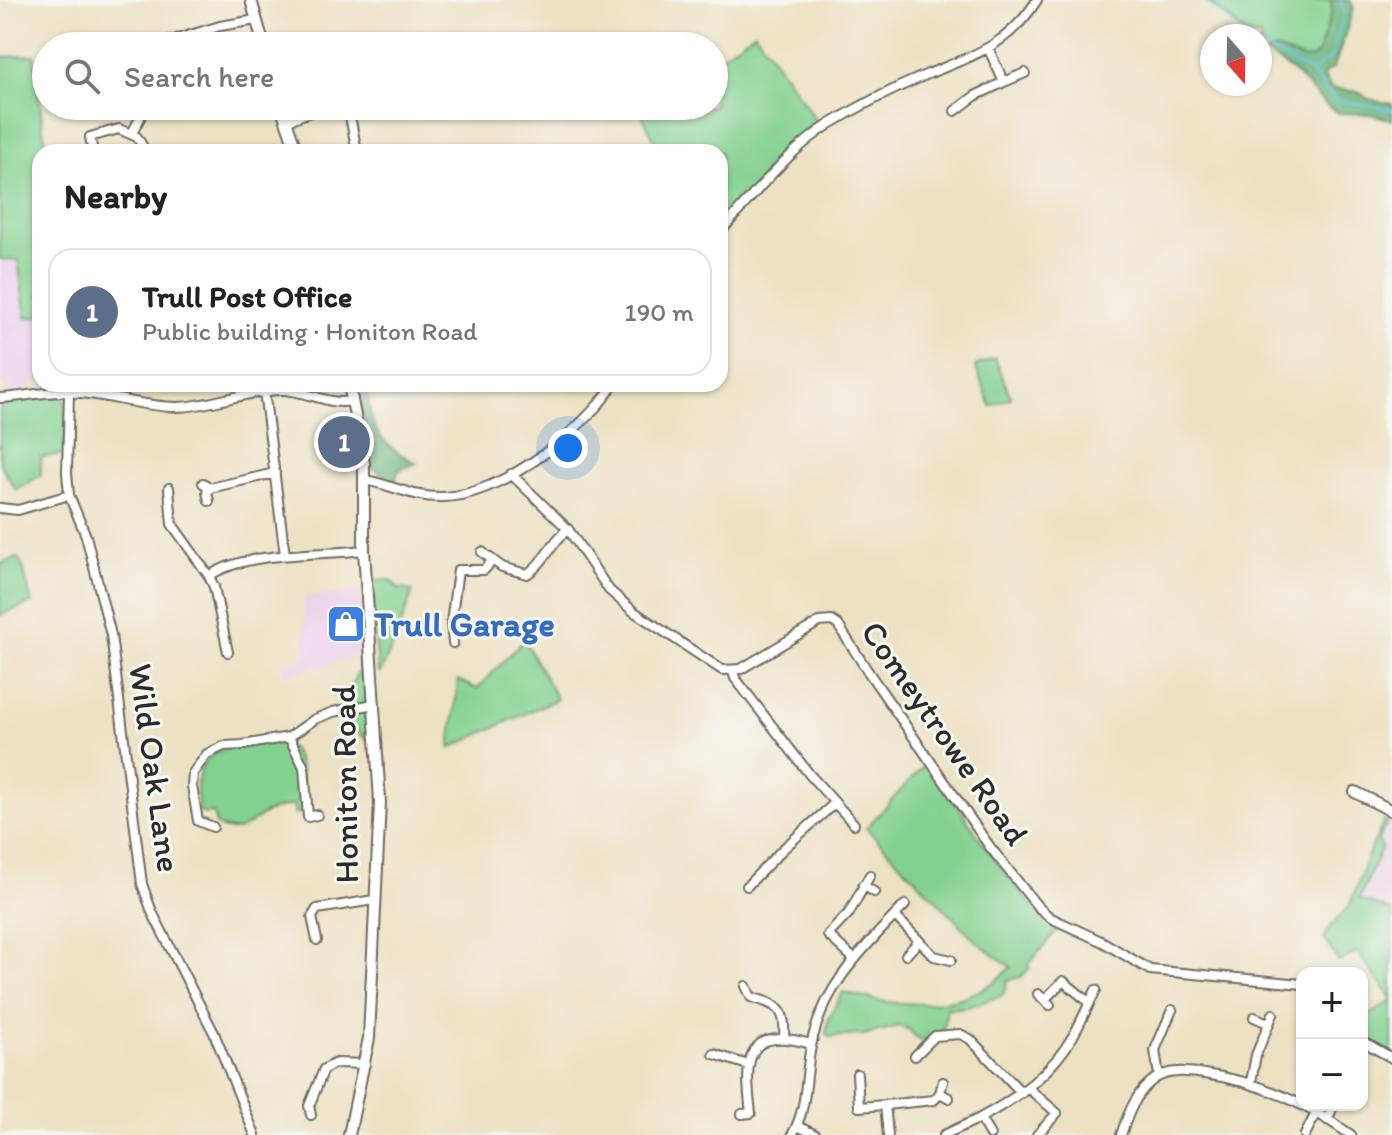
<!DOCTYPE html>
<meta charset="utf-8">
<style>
:root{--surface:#fff;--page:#f2f2f2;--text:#222;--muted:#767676;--line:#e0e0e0;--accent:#1f6fb2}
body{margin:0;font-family:Itim,sans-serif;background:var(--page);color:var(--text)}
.controls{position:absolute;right:24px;bottom:24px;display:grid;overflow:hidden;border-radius:16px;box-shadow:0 2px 6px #0004}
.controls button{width:72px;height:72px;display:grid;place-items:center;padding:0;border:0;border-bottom:2px solid var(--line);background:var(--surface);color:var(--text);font:40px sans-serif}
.compass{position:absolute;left:1200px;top:24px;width:72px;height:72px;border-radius:50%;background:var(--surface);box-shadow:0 2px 6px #0004;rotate:160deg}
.you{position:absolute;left:568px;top:448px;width:28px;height:28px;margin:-20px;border:6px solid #fff;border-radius:50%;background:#1a73e8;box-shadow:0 0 0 12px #1a73e833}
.badge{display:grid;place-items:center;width:52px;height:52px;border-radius:50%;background:var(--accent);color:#fff;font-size:26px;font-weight:700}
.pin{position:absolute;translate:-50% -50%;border:4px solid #fff;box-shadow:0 2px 8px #0006}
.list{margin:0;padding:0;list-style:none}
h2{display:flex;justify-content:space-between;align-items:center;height:104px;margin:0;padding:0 32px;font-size:34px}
h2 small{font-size:26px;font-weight:400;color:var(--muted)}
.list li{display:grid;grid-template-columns:52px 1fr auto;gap:24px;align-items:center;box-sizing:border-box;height:128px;margin:0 16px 16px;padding:0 16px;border:2px solid var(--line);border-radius:24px}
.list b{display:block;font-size:30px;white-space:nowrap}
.list p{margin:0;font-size:26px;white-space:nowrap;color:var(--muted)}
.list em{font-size:26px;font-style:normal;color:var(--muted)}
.icon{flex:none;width:44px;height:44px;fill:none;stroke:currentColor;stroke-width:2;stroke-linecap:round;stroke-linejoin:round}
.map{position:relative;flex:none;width:1392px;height:1135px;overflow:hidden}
.search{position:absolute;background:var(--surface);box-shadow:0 2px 6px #0004;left:32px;top:32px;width:696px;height:88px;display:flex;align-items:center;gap:20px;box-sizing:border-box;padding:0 28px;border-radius:44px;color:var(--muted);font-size:30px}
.panel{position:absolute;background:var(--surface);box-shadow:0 2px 6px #0004;left:32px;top:144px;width:696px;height:248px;border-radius:24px}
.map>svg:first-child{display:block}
</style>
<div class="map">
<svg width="1392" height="1135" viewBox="0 0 1392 1135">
<rect width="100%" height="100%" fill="#f6f6f2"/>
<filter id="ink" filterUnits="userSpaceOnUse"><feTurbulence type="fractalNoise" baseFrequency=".0125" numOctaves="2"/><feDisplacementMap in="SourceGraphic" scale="16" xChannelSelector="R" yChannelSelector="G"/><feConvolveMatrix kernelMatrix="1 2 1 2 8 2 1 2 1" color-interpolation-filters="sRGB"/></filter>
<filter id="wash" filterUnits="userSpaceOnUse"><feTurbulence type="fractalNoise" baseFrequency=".006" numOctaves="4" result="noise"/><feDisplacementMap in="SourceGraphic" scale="32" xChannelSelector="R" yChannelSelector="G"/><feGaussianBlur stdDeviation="1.8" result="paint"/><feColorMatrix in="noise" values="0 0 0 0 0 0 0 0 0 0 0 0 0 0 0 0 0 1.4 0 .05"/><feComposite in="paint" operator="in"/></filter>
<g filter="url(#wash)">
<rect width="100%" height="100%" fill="#ece1c2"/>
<path fill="#ecd1ea" d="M0 259 40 260V384L38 378 25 390 7 393 5 384H0Z
M360 591 365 655 285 675 282 664 305 659 303 600 306 597Z
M1384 821 1392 826V999L1357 952 1339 962 1324 939 1327 931 1350 905 1369 853Z"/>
<path fill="#83d18f" stroke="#577e5d" stroke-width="2" d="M1207 0H1331L1332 12 1318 53 1313 58 1303 59 1275 49 1270 51 1260 44V36H1249Z
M755 32 816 120 720 224V152H660L638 106H714V61Z
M34 55 44 137 50 152H40V317L26 318 18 260 0 259V57Z
M995 358 1011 398 991 406 975 366Z
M54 396 62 397 66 405 65 454 41 457V475L16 490 0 464V408L11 401Z
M18 558 22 564 32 603 0 615V564Z
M391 580 399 589 413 591 398 634 380 673H378L371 581Z
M524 640 557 699 450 748 458 680 477 689Z
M361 656 368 674 369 694 364 703 365 713 370 720 372 745 346 721 342 700 359 671Z
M281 741C305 751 302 789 304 812L295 814 293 805C285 807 276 808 268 812 248 821 243 839 216 825L213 813 204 814 199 811C187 743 229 748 281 741Z
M928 761C956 802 1019 907 1060 927L1028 965 1030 968 1020 977 1007 980C1004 1000 1001 995 986 1001 973 1006 963 1009 947 1008L943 1030 921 1041 908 1029 899 1026 863 1035 829 1037 826 1033 829 1018 843 992C897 1009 970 1013 1011 967L977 942 866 828Z
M1384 821 1387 823 1378 840 1382 847 1359 899 1392 911V999L1357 952 1339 962 1324 939 1327 931 1350 905 1369 853Z
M1392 1000V1054L1362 1037V1020Z"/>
<path fill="#6ab37a" stroke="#4a6f52" stroke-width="2" d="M1331 0H1350L1354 8 1334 67 1323 75 1331 88 1359 92 1368 99 1392 104V120L1371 114 1338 113 1324 103 1296 74 1266 53 1275 49 1303 59 1313 58 1318 53 1332 12Z
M356 384H366C371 429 375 441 416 463L399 470 394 483 372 467Z"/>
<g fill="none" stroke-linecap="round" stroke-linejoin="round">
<path stroke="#5fc3dd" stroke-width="2" d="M1204 0 1247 36
M1340 0 1345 12 1332 57 1311 72 1334 99 1392 110
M1260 45 1311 72"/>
</g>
</g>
<g filter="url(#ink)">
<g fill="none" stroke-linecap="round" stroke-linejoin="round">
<defs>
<path id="minor" d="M154 46 220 26 256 20
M1004 82 1025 73
M955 111 975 96 1004 82 989 50
M286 121 326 106
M132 133 140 118
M92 147 90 137 119 129 137 137 146 152
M357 152 350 116 352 109 360 106
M720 232C754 195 787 151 830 124 861 105 895 88 928 74 975 55 1009 45 1037 0
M264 391 285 555
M69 392 67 473 69 495 86 536 111 635 142 884 152 912 214 1033 255 1135
M0 398C23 397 44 391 67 392 104 393 140 407 177 407 212 406 245 391 280 390 304 389 328 406 352 401
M511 474 568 529 609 590 633 611 722 670 741 669 819 622 832 621 838 625 869 673 990 847 1038 907 1051 918 1103 942 1150 970 1302 984
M365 480C393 485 413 498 443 497 501 496 583 431 614 384
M203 483 210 488 207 492 209 501
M169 488 172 524 209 576
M210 488 275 473
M0 508 18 510 69 495
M482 552 502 567 527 574C544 564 552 541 568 529
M453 643 451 623 458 570H484L492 561
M228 652 214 587 209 576C248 550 318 556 364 550
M733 672 735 678 810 775 854 824
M289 737 304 767 308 817 317 815
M213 827 198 821 192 786 193 773 207 754 224 746 243 745 289 737 315 719 333 712 374 704
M863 885 874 892
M747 886 783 849 835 803
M895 916 934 956 951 960
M317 940 312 917 317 909 374 900
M906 955 919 941
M853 958 828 935 849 913 870 875
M746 986 751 997C777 1005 786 1007 784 1036
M1038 994 1050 1005
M1044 1000 1063 981 1089 1002
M1254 1017 1268 1023
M1362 1041 1392 1058
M714 1054 748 1065
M915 1056 935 1036 960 1034 970 1039 1022 1093
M857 1074 859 1107 885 1105
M1159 1076 1155 1050 1172 1010
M943 1082 940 1093 949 1098
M1251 1082 1256 1055 1273 1014
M1028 1088 1057 1113 1037 1135
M742 1114 751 1113C744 1059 745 1025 811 1044
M311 1115 309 1106 324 1069 336 1063 365 1064
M980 1118C1017 1098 1052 1073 1073 1036 1082 1021 1088 1005 1096 990
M1327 1120 1334 1105
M797 1126 816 1135
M792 1135C808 1108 805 1076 811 1046 823 985 864 948 905 905
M888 1135 885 1105 934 1100 940 1093
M944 1135 980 1118 990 1135
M1121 1135C1128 1114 1136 1091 1156 1078 1170 1069 1189 1072 1204 1074 1259 1081 1306 1103 1351 1135
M1305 1135 1316 1113"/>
<path id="tertiary" d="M251 0 264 46
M281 106 297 152
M349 384 364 464V550L380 802 369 1038 349 1135
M1355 792 1392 811"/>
</defs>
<use href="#minor" stroke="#6f6b60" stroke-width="12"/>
<use href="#tertiary" stroke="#6f6b60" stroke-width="14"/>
<use href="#minor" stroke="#fff" stroke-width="8"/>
<use href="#tertiary" stroke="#fff" stroke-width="10"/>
</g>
</g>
<defs>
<symbol id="shop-square" viewBox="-11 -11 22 22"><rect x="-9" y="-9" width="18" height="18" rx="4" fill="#3f7fe0" stroke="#f6f6f2"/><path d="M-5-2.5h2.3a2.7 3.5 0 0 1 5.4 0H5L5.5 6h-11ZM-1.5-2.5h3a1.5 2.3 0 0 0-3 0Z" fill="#fff"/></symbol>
</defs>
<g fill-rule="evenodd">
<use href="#shop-square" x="324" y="602" width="44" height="44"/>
</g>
<g text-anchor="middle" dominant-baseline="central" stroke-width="6" stroke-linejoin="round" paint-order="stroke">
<g font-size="34" font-weight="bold" fill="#366cbe" stroke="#f6f6f2" text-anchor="start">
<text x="374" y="624">Trull Garage</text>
</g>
<g font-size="34" fill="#2b2b2b" stroke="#f6f6f2">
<text transform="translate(945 733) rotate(55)">Comeytrowe Road</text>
<text transform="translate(155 768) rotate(82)">Wild Oak Lane</text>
<text transform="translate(345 784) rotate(-91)">Honiton Road</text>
</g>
</g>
</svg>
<div class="controls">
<button>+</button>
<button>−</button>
</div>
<svg class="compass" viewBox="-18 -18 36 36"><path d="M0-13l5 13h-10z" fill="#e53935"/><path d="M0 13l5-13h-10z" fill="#767676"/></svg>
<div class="you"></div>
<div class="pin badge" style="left:344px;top:442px;background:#5c6f8a">1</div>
<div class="search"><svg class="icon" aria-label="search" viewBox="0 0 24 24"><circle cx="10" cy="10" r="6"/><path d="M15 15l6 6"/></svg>Search here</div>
<section class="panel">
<h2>Nearby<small></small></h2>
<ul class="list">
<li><span class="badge" style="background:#5c6f8a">1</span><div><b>Trull Post Office</b><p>Public building · Honiton Road</p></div><em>190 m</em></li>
</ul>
</section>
</div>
